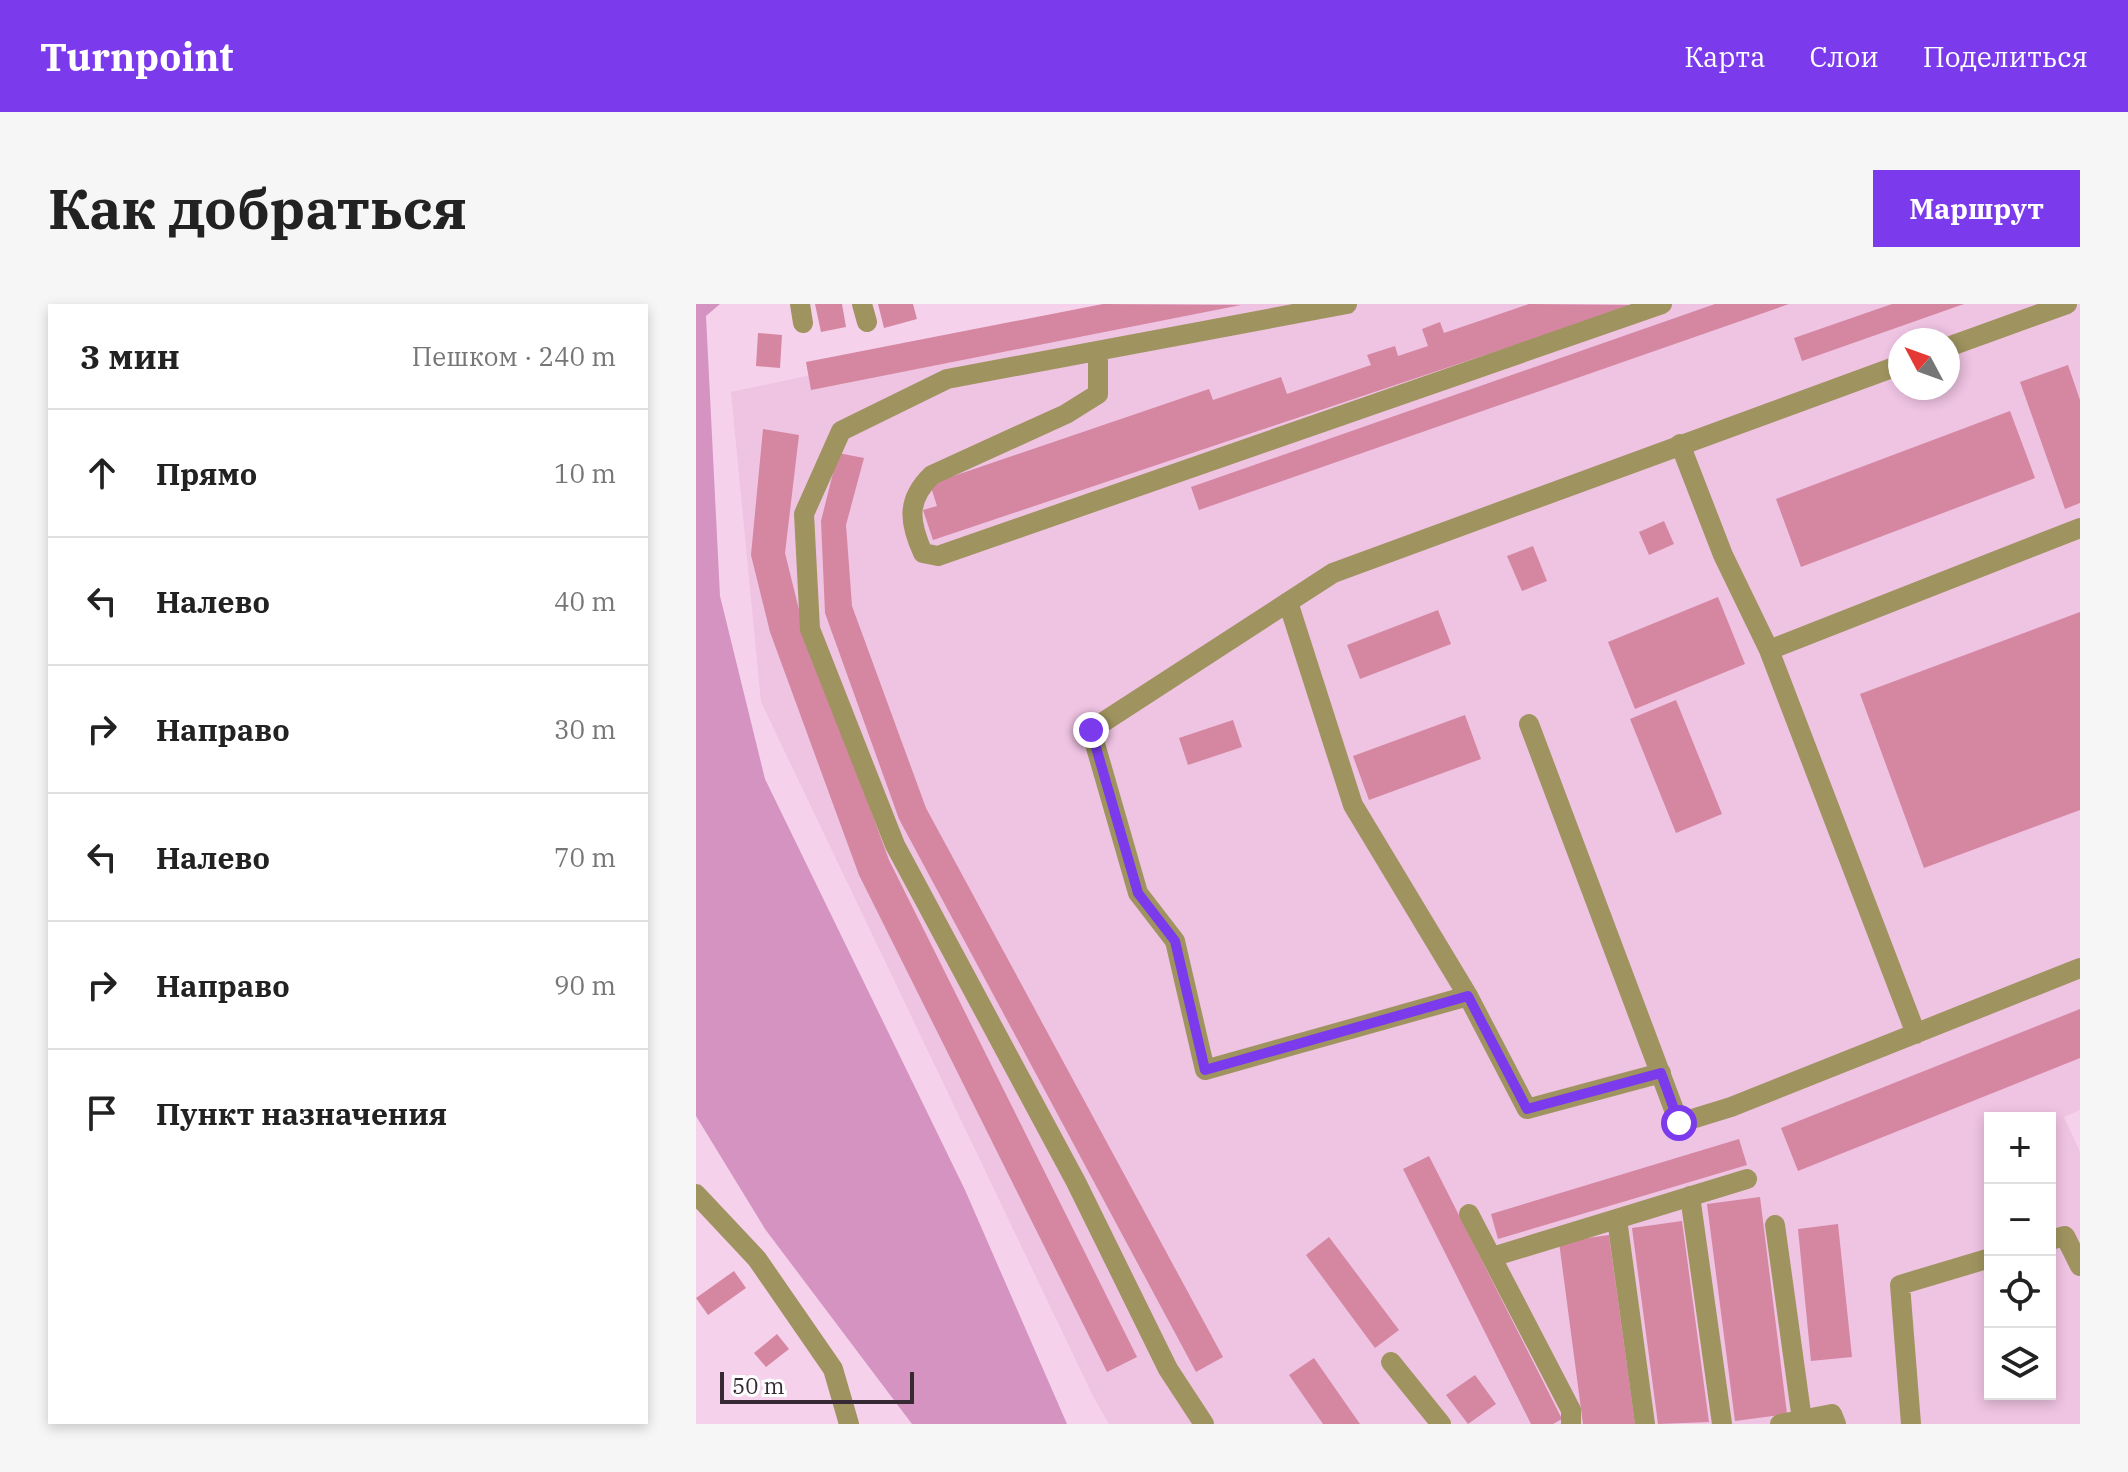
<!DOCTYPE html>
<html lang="ru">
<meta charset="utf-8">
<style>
:root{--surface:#fff;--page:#f6f6f6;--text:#222;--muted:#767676;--line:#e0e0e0;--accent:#7c3aed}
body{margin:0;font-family:"IBM Plex Serif",serif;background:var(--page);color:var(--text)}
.controls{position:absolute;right:24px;bottom:24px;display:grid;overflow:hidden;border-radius:0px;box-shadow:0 4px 12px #0003}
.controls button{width:72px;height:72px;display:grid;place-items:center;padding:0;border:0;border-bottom:2px solid var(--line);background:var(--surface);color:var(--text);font:40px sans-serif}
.compass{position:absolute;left:1192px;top:24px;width:72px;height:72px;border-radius:50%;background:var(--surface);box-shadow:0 4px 12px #0003;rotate:311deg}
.scale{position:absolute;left:24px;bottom:20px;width:194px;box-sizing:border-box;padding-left:8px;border:4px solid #372933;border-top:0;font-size:22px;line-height:28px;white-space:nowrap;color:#372933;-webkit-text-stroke:6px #fff;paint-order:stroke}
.stop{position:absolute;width:24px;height:24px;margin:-18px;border:6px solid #7c3aed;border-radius:50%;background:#fff}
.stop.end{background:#7c3aed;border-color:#fff;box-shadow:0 2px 8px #0008}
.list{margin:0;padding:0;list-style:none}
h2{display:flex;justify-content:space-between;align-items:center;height:104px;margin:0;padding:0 32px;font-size:34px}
h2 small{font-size:26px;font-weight:400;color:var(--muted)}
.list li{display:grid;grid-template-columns:52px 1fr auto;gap:24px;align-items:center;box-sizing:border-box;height:128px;padding:0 32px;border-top:2px solid var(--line)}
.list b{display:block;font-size:30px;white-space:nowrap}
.list em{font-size:26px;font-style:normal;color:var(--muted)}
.icon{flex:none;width:44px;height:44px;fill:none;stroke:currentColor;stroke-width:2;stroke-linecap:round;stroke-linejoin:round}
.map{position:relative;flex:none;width:1384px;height:1120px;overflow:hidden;border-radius:0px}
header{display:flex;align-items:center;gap:48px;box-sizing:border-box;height:112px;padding:0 40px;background:var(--accent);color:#fff}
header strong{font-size:38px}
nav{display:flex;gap:44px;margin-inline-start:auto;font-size:28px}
.intro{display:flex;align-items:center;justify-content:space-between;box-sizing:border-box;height:192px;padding:0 48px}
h1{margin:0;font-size:56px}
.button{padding:20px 36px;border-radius:0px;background:var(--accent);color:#fff;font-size:28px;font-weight:700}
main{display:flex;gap:48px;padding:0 48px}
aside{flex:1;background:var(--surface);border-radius:0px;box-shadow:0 4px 12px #0003}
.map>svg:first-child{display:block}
</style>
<header>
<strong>Turnpoint</strong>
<nav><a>Карта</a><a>Слои</a><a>Поделиться</a></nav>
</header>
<div class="intro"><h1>Как добраться</h1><a class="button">Маршрут</a></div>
<main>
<aside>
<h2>3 мин<small>Пешком · 240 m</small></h2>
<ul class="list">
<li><svg class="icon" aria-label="ahead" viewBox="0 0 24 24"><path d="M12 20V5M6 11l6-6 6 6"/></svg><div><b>Прямо</b></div><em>10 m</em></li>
<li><svg class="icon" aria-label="left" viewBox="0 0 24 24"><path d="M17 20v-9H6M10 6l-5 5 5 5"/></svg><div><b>Налево</b></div><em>40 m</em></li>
<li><svg class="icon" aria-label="right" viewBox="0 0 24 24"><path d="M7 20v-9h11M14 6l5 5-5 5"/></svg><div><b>Направо</b></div><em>30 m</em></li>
<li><svg class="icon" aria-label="left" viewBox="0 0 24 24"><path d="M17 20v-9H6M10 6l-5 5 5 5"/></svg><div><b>Налево</b></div><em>70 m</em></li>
<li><svg class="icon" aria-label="right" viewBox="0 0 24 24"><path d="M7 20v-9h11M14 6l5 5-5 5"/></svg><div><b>Направо</b></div><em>90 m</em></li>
<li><svg class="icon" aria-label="arrive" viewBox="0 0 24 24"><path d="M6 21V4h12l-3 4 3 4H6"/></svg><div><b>Пункт назначения</b></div></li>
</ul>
</aside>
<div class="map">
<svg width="1384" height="1120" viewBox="0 0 1384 1120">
<rect width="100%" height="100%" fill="#f6d1eb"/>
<path fill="#efc3e2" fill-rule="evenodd" d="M449 0H1384V806L1368 813 1384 848V1120H413L397 1092 65 398 35 88ZM1204 36H1252V84H1204ZM1294 814H1354V1090H1294Z"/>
<path fill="#d493c1" d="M0 0H24L10 12 24 292 69 475 269 886 371 1120H216L69 925 0 812Z"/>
<path fill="#d586a1" d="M119 0H146L150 23 125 28Z
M182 0H217L221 15 188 24Z
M407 0 545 1 115 86 110 58Z
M833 0 938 1 237 236 227 206 241 202 234 180 513 85 517 96 585 73 591 90 675 61 671 51 699 42 702 52 732 42 726 25 744 18 748 29Z
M1019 0H1093L503 206 495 183Z
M1196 0H1268L1106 57 1098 34Z
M62 29 86 31 84 64 60 62Z
M1372 61 1384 96V199L1369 205 1324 78Z
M1314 107 1339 174 1105 263 1080 195Z
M67 125 103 131 89 249 106 318 193 556 441 1053 411 1068 163 571 74 328 55 251Z
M142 149 168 154 150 221 156 302 230 504 527 1053 500 1068 203 515 129 309 125 217Z
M968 217 978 240 953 251 943 228Z
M837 242 851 277 826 287 811 252Z
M1022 293 1049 360 939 405 912 338Z
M742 306 755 340 664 375 651 341Z
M1384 308V506L1228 564 1164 390Z
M980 396 1026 510 980 529 934 415Z
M769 411 785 455 673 496 657 452Z
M537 416 546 443 492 461 483 434Z
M1384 705V754L1102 867 1085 824Z
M1043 835 1051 861 802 935 795 910Z
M733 852 866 1115 857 1120H835L707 865Z
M1064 893 1091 1110 1039 1117 1011 900Z
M986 917 1013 1118 962 1120 936 924Z
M1142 920 1156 1053 1115 1057 1102 925Z
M913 931 939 1120H887L863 938Z
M633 933 703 1026 679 1044 610 951Z
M38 967 50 984 12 1011 0 994Z
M81 1030 93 1045 70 1063 58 1049Z
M618 1054 664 1120H627L593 1071Z
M779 1071 800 1100 772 1120 750 1091Z"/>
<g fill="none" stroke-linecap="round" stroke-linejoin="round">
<path stroke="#9f945f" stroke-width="20" d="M104 0 107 19
M166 0 171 18
M1252 43 1371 0
M402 47V90L370 110 236 171C210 196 213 218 227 249L242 252 966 0
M984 140 1027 251 1073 346 1220 730
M592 298 657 501 772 692 831 805 965 769
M1073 346 1384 224
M833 420 983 819 1035 803 1384 664
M772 692 509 766 479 637 442 589 395 426 637 269 1204 61
M0 890 61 955 137 1065 153 1120
M994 892 1026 1120
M773 910 875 1106V1120
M921 915 949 1120
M1079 921 1106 1116
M1354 936 1369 932 1384 962
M796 953 1051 875
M695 1058 745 1120
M508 1120 472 1065 380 878 199 541 114 325 108 210 145 127 251 75 651 0
M1084 1120 1136 1110 1140 1120
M1215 1120 1204 981 1294 954"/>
</g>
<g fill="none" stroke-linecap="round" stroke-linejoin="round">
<path stroke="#7c3aed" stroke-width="10" d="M395 426 442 589 479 637 509 766 772 692 831 805 965 769 983 819"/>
</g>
</svg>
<div class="controls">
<button>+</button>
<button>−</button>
<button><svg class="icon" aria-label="locate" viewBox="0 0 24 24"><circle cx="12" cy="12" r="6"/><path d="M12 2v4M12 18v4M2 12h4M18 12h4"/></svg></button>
<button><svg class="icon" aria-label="layers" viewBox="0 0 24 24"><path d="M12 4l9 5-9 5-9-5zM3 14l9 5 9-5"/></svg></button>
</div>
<svg class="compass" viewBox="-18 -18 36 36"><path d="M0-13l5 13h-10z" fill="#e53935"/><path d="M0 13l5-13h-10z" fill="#767676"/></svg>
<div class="scale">50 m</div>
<div class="stop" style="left:983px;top:819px"></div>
<div class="stop end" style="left:395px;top:426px"></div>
</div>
</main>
